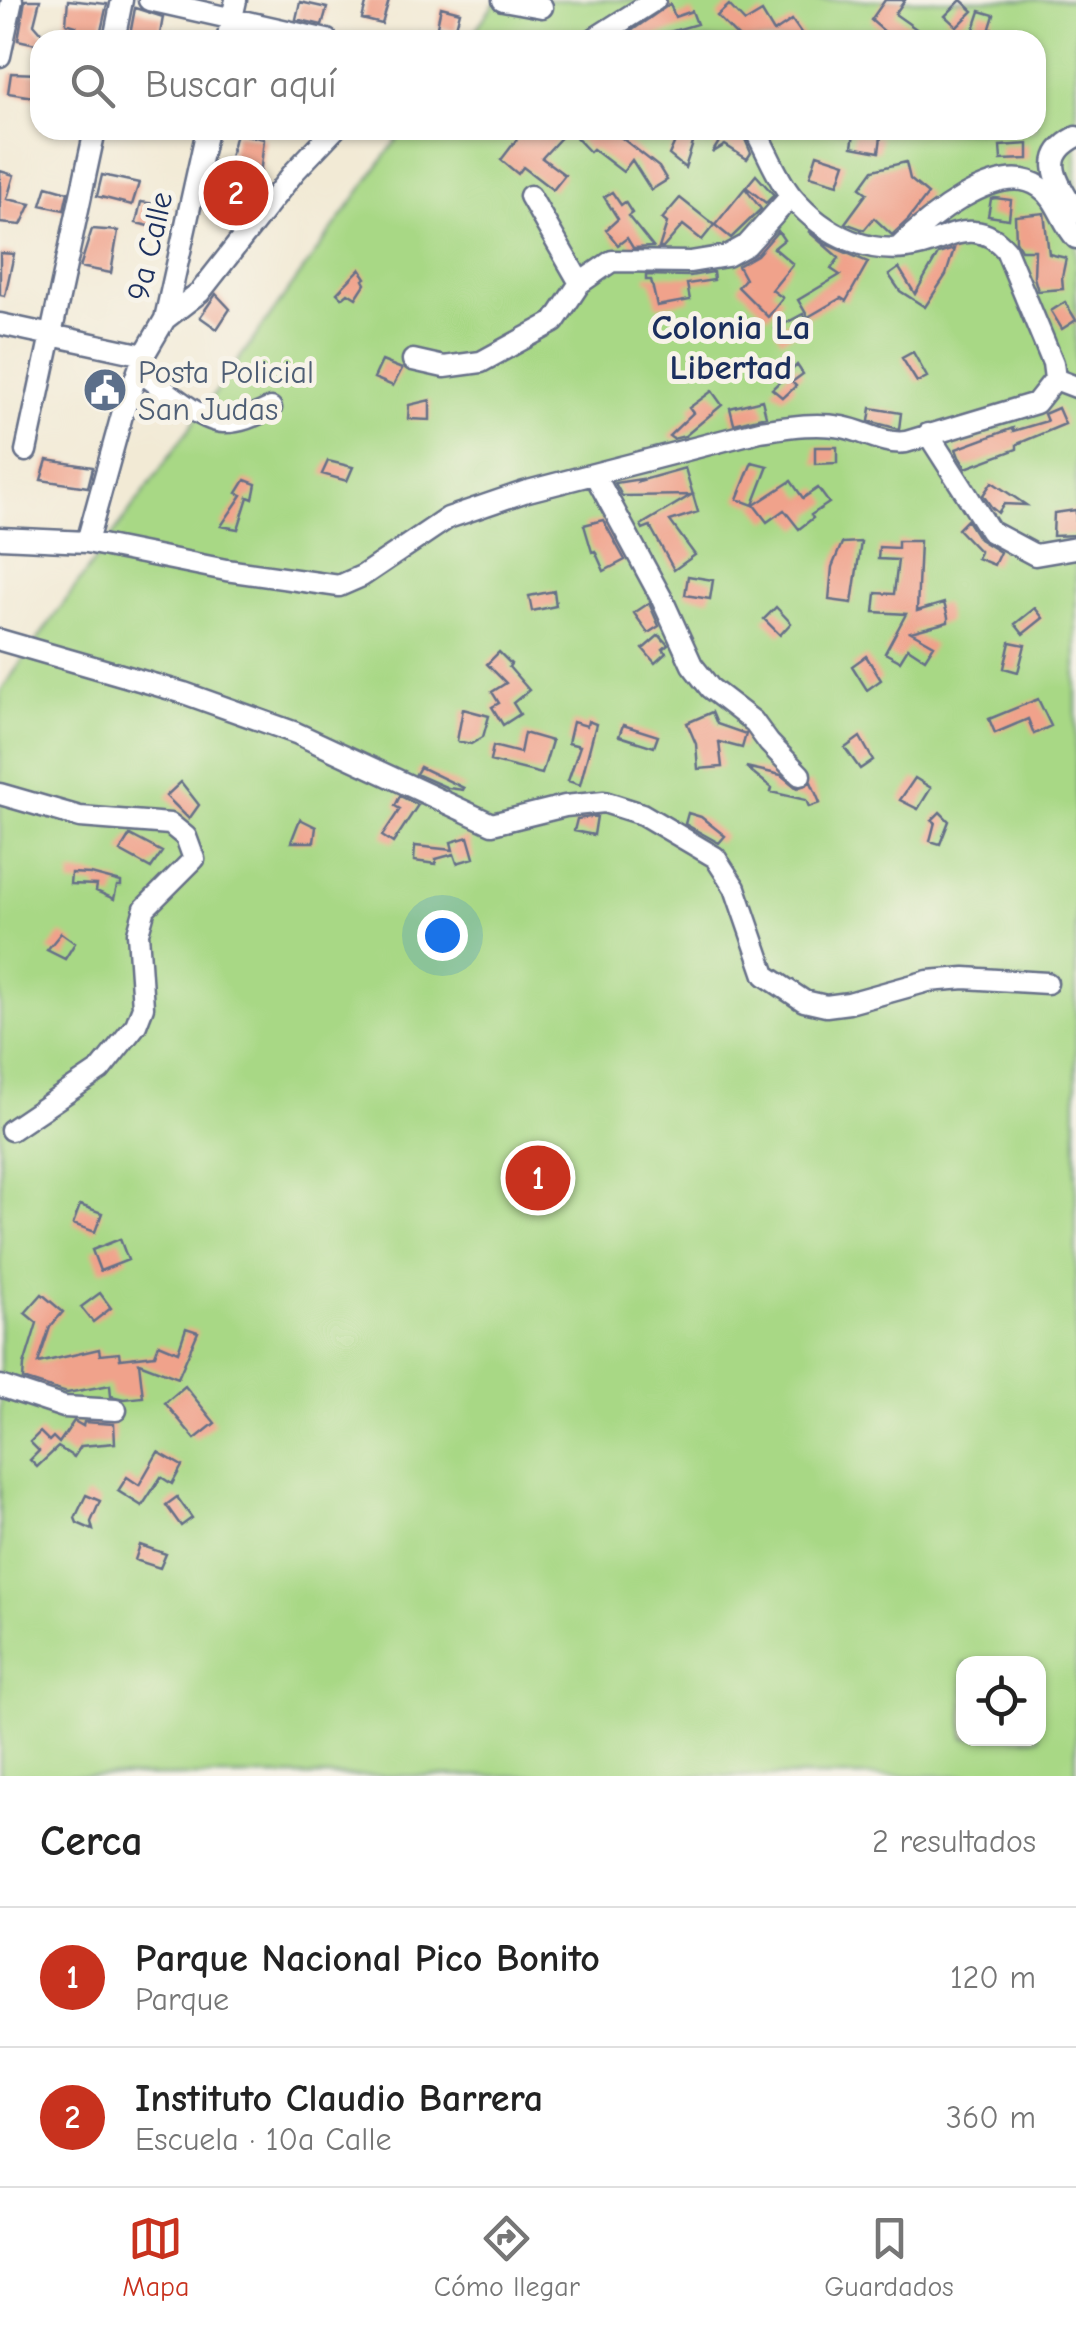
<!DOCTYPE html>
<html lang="es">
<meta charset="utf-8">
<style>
:root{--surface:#fff;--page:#f6f6f6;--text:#222;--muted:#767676;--line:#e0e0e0;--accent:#c8321e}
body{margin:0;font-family:"Comic Neue",sans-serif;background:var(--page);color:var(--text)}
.controls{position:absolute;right:30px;bottom:30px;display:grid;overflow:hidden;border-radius:20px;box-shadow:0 2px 8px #0004}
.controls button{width:90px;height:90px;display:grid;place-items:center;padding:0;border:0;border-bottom:2px solid var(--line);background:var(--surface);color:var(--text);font:50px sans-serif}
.you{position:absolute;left:442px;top:935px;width:35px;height:35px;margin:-25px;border:8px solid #fff;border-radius:50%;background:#1a73e8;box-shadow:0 0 0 15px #1a73e833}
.badge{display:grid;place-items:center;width:65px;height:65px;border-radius:50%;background:var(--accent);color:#fff;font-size:32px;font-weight:700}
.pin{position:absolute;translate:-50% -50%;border:5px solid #fff;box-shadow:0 2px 10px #0006}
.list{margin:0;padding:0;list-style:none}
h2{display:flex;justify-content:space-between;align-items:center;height:130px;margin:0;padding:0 40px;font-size:42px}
h2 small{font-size:32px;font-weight:400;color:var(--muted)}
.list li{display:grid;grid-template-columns:65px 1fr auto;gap:30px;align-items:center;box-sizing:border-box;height:140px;padding:0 40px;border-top:2px solid var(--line)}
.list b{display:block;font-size:38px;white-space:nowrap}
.list p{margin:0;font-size:32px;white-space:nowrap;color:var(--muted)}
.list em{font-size:32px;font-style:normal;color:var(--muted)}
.icon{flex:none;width:55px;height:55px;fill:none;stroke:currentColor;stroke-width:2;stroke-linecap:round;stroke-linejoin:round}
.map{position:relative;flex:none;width:1076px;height:1776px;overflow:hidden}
.search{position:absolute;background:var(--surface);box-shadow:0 2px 8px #0004;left:30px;right:30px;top:30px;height:110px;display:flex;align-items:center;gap:25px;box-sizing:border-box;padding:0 35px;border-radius:30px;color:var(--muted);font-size:38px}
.sheet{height:410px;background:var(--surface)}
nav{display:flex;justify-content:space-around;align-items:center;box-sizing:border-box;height:140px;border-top:2px solid var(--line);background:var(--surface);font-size:28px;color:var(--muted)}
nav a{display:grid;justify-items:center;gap:5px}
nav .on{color:var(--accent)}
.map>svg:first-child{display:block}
</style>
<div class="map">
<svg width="1076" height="1776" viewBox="0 0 1076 1776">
<rect width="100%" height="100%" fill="#f7f3e8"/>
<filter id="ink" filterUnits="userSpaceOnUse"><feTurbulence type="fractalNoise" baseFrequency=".01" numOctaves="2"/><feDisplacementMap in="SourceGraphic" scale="20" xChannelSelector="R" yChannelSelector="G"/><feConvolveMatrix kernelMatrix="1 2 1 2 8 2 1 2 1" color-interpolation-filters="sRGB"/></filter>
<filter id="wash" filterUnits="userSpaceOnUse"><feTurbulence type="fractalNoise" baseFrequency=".0048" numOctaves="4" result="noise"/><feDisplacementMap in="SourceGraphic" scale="40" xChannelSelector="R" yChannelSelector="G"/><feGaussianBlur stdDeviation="2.25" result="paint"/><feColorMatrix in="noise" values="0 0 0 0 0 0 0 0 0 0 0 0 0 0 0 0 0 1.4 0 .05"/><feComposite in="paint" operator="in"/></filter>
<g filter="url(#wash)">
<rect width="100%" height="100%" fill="#f2ead5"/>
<path fill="#a8d885" stroke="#628472" stroke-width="2.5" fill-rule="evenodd" d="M497 0H1076V1776H0V692L404 130H1036V40H468ZM964 1664H1038V1738H964Z"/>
<g id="blocks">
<path fill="#f0a28b" d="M25 0H40L34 24 48 40H40V45L18 40Z
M68 0 107 4 99 40H71L76 26 66 23Z
M367 0H389L382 24 362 19Z
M885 0H905L895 14 932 40H896L886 33 871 20Z
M961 0 973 11 957 27 945 16Z
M300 2 327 8 322 25 296 19Z
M670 4 675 17 692 11 697 24 642 40H618Z
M729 5 745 22 762 12 774 32 792 20 806 40H741L717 16Z
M441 7 460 12 455 31 437 26Z
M135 8 163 17 159 40 130 35Z
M980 11 994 15 990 28 1019 40H989L972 35Z
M11 73 40 74V98L8 93Z
M524 130H568L542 158 565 175 553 190 523 167 518 174 501 160Z
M569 130H625L618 135 659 167 667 180 651 190 632 160 623 172 593 149 590 152Z
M680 130 696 134 685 168 669 155Z
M721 130H741L751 153 747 159 725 145 712 153 724 134Z
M236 133 264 139 259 185 225 178Z
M854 133 881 137 879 152 852 147Z
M1028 144V159L1001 160 1000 146Z
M817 154 845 163 838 184 810 176Z
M906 162 910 179 928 194 908 220 892 235 874 218 864 230 845 223 867 193 860 188 873 170Z
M0 171 14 175 7 199 31 204 21 225 0 223Z
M102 175 139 183 132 205 97 196Z
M756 175 774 195 766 203 746 187Z
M47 186 68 192 64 210 41 205Z
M745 188 761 209 731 238 715 225Z
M612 192 621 205 625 202 632 213 628 216 653 247 633 248 627 238 618 245 606 230 618 219 604 197Z
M680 198 714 225 702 240 683 225 663 248H659L667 223 662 219Z
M995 198 1011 200 1009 219 988 216 991 199Z
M141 202 171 206 167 230 136 223Z
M1044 213 1049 254 1066 258 1062 277 1063 289 1038 291 1034 277 1035 250H1021L1016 241 1015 216Z
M92 229 118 231 111 273 80 267Z
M778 231 784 240 774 248 793 264 772 290 783 298 768 317 738 287 745 279 738 266 757 255Z
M808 231 828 245 868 262 846 301 841 298 808 317 798 300 840 275 831 269 839 258Z
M954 249 946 275 925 307 900 291 889 275 899 268 915 294 938 254Z
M0 253 14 254 5 296 0 295Z
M360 269 366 278 363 280 365 284 356 298 348 293 342 298 337 293Z
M713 272 714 280 687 284 690 300 657 306 651 280H646V275L690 276Z
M216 294 230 309 217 329 200 317Z
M1065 302 1076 320 1062 329 1051 311Z
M803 314 809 325 781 340 775 329Z
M913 352 927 377 917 382 902 358Z
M382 361 402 369 393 386 374 378Z
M797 365 803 374 792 382 796 386 783 398 772 389Z
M712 391 722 405 685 436 673 439 669 436 693 413 689 408Z
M430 400V420L408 419 409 405Z
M762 400 766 416 734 424 730 408Z
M871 408 901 413 899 429 869 421Z
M1058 408 1065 424 1017 444V449L966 468 959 457 956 449 1013 428V431L1047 421 1044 414Z
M815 447H837V463L815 464Z
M47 460 93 467 88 487 41 480Z
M328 461 353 467 347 481 322 474Z
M752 462 768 466 753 505 737 499Z
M685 468 698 512 670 521 695 555 674 570 650 526 643 529 641 525 691 495 622 496 615 483 641 479 639 481Z
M245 480 256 484 253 499 248 497 238 529 221 526 242 495 237 493Z
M791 481 803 498 818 488 829 503 811 515 813 518 799 529 784 510 767 522 754 505Z
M992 482 1026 505 1004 504 998 513 992 508 983 495Z
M1076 510V535L1053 536 1054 513Z
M603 520 625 560 604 571 595 551 592 552 584 525Z
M967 520 979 539 1000 552 994 565 977 558 980 552 958 529Z
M898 541H920L917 611 944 603 948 617V622L911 632 934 645 925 659 908 648 900 661 885 653 906 614 874 612 876 593 894 594 898 560 878 559 879 547 898 548Z
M861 542 852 603 829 600 832 567 842 543Z
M688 576 713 580 710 599 685 595Z
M554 591 556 606 532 611 529 596Z
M649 603 659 626 648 633 634 613Z
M776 607 791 623 780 635 764 619Z
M1035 608 1043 618 1023 634 1015 624Z
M659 635 668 645 663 649 666 653 655 663 643 649Z
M1010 642 1025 645 1018 672 1004 668Z
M499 652 511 664 509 667 529 690 513 703 520 714 503 725 492 707 499 703 492 692 506 683 487 664Z
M866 656 881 680 867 690 852 666Z
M1038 699 1051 726 1034 734 1028 719 995 733 989 719Z
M463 709 489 716 483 737 471 744 457 741Z
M712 712 717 724 746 734 742 748 719 742 722 767 698 769 696 744 687 723Z
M588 721 596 724 580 785 568 781 580 746 568 743 573 722 587 726Z
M623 725 658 736 654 747 619 736Z
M524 733 552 741 542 774 490 761 493 746 520 753Z
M860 737 873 760 860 769 845 748Z
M420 767 464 788 463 790 448 788 416 774Z
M746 767 781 775 797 788 811 782 820 803 809 807 806 800 771 792 772 788Z
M915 778 931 788 918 809 900 800Z
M181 782 199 805 189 819 166 796Z
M400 796 418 805 393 843 382 836 400 809 395 806Z
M940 812 949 821 940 844 930 841 935 822 932 820Z
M688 813 701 817 725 836 719 843 685 824Z
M597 816 594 835 574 831 577 819Z
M300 819 316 827 314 842H291Z
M130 835 162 852 151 868 120 851Z
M468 837 474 858 457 863 454 854 436 859V864L414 861 415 846 453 850 451 842Z
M71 873 91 874 121 882V886H117L114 899 96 891 97 885 70 884Z
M61 933 75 943 65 959 47 950Z
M80 1205 102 1213 95 1232 73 1224Z
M120 1239 128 1260 100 1271 92 1250Z
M100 1293 111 1308 93 1322 81 1307Z
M42 1294 63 1312 50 1327 38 1363 99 1349 100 1355 119 1353 120 1359 155 1355 159 1344 178 1352 186 1328 198 1332 178 1378 139 1363 143 1397 124 1399 111 1396 110 1385 67 1393 23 1379 24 1365 37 1323 25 1313Z
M185 1386 215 1423 195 1439 165 1403Z
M74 1421 83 1426 84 1422 114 1424 115 1443 81 1446 74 1457 58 1447 37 1467 30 1460 39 1451 30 1442 40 1432 49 1441 53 1437 59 1443Z
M158 1452 182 1466 172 1484 161 1477 142 1506 118 1491 127 1477 139 1485Z
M86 1495 100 1501 91 1522 93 1530 77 1523 75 1518Z
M177 1497 192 1518 181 1526 166 1505Z
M140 1545 166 1554 160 1568 135 1560Z"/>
</g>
</g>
<g filter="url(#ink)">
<use href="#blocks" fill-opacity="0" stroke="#667088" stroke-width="2.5"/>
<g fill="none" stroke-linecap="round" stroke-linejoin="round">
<defs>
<path id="minor" d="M149 0 327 40
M503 0 542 7
M114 40 122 0
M227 40 236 0
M592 40 655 0
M0 56 12 0
M1076 137C1036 158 1060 184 1076 213
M530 196 580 283
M897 249C924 222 999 158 1040 187 1057 198 1062 223 1076 238
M165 319 200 292 295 171 334 130
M0 324 144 355
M413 360 444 367 481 362 554 322 580 283 612 261 690 262 727 256 747 245 791 196
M139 371C160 385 199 421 223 422 240 423 256 415 271 408
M1055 379 1076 387
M928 434 990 531 1035 555 1076 548
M26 451 95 130
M595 475 662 599 692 665 710 688 753 721 769 743 800 775
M0 538 87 542 226 570 339 586 362 576 448 518 524 492 760 431C787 427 815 422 842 427 865 431 883 445 906 442L1036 403 1055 379 1053 363 1006 250C997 240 988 233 974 232 957 230 938 241 922 245 872 258 825 236 792 197 777 179 767 151 755 130
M87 542 122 415 144 355 165 319 207 130
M0 640 184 693 296 733 492 824 565 806 604 802 642 814 715 857 735 888 765 975 804 1001 826 1006 849 1003 928 981 965 978 1047 983
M0 794 80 817 170 824 186 837 194 859 145 908 138 933 143 1007 136 1025 100 1070 11 1130
M0 1386 64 1407 116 1410"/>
</defs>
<use href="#minor" stroke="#667088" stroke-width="25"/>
<use href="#minor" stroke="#fff" stroke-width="20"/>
</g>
</g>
<defs>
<symbol id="civic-disc" viewBox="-11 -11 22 22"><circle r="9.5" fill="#5c6f8a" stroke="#f7f3e8"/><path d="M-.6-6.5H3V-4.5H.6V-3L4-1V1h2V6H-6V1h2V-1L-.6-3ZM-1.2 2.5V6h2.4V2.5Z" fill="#fff"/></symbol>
</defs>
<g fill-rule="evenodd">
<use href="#civic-disc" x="80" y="365" width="50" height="50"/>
</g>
<g text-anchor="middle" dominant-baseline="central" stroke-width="10" stroke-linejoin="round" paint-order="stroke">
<g font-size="32" fill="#1b2f5e" stroke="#f7f3e8">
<text transform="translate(150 246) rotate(-77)">9a Calle</text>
</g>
<g font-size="32" fill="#4e5e75" stroke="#f7f3e8" text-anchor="start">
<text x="138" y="372">Posta Policial<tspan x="138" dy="37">San Judas</tspan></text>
</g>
<g font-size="35" font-weight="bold" fill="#1b2f5e" stroke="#f7f3e8">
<text x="731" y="327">Colonia La<tspan x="731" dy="40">Libertad</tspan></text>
</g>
</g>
</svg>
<div class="controls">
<button><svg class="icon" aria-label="locate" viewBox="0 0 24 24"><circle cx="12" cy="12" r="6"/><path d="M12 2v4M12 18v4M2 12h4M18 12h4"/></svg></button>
</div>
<div class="you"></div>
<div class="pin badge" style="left:538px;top:1178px">1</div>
<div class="pin badge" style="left:236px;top:193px">2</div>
<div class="search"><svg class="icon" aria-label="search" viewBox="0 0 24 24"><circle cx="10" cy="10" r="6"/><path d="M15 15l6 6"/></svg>Buscar aquí</div>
</div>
<section class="sheet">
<h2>Cerca<small>2 resultados</small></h2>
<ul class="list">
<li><span class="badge">1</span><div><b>Parque Nacional Pico Bonito</b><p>Parque</p></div><em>120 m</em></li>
<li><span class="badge">2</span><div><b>Instituto Claudio Barrera</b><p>Escuela · 10a Calle</p></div><em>360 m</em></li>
</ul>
</section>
<nav>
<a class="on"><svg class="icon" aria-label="map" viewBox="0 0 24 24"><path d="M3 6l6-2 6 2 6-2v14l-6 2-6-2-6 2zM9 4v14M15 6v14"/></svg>Mapa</a>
<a><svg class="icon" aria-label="directions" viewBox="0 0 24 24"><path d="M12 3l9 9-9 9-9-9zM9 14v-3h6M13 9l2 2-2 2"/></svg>Cómo llegar</a>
<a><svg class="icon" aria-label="saved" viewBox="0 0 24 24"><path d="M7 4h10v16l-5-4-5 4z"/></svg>Guardados</a>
</nav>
